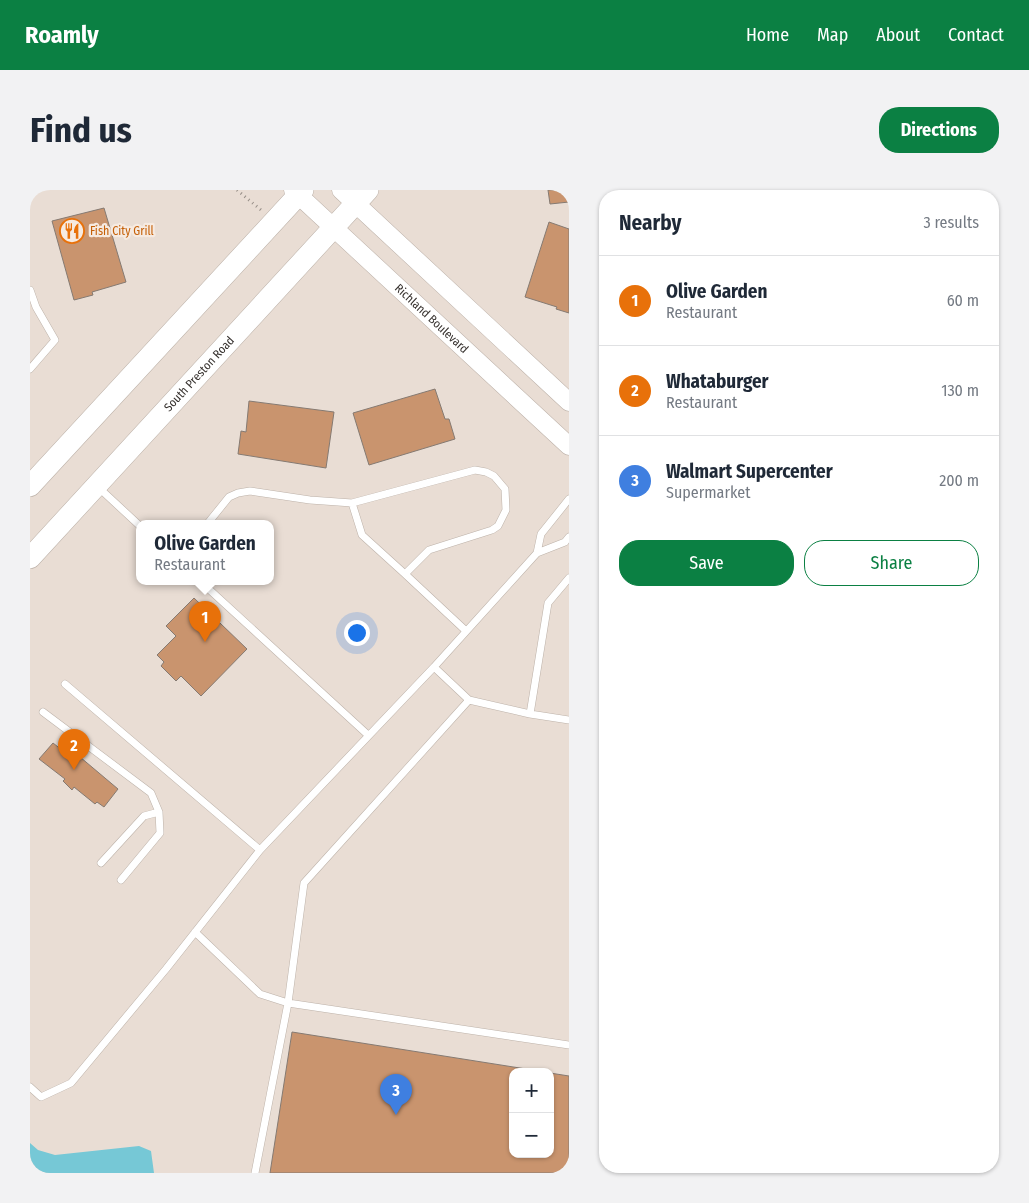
<!DOCTYPE html>
<meta charset="utf-8">
<style>
:root{--surface:#fff;--page:#f2f2f3;--text:#1f2937;--muted:#747a83;--line:#e0e1e3;--accent:#0b8043}
body{margin:0;font-family:"Fira Sans Condensed",sans-serif;background:var(--page);color:var(--text)}
.controls{position:absolute;right:15px;bottom:15px;display:grid;overflow:hidden;border-radius:10px;box-shadow:0 1px 4px #0004}
.controls button{width:45px;height:45px;display:grid;place-items:center;padding:0;border:0;border-bottom:1px solid var(--line);background:var(--surface);color:var(--text);font:25px sans-serif}
.you{position:absolute;left:326px;top:442px;width:18px;height:18px;margin:-12px;border:4px solid #fff;border-radius:50%;background:#1a73e8;box-shadow:0 0 0 8px #1a73e833}
.badge{display:grid;place-items:center;width:32px;height:32px;border-radius:50%;background:var(--accent);color:#fff;font-size:16px;font-weight:700}
.pin{position:absolute;translate:-50% -41px;filter:drop-shadow(0 1px 2px #0008)}
.pin::after{content:'';position:absolute;top:26px;width:18px;height:15px;background:inherit;clip-path:polygon(0 0,100% 0,50% 100%)}
.popup{position:absolute;left:106px;top:330px;width:138px;height:65px;box-sizing:border-box;display:grid;place-content:center;border-radius:10px;background:var(--surface);filter:drop-shadow(0 1px 4px #0005);font-size:16px;white-space:nowrap;color:var(--muted)}
.popup b{font-size:19px;color:var(--text)}
.popup::after{content:'';position:absolute;left:50%;top:100%;margin-left:-10px;border:10px solid transparent;border-top-color:var(--surface)}
.list{margin:0;padding:0;list-style:none}
h2{display:flex;justify-content:space-between;align-items:center;height:65px;margin:0;padding:0 20px;font-size:21px}
h2 small{font-size:16px;font-weight:400;color:var(--muted)}
.list li{display:grid;grid-template-columns:32px 1fr auto;gap:15px;align-items:center;box-sizing:border-box;height:90px;padding:0 20px;border-top:1px solid var(--line)}
.list b{display:block;font-size:19px;white-space:nowrap}
.list p{margin:0;font-size:16px;white-space:nowrap;color:var(--muted)}
.list em{font-size:16px;font-style:normal;color:var(--muted)}
.actions{display:flex;gap:10px;padding:15px 20px}
.actions a{flex:1;padding:11px 0;border:1px solid var(--accent);border-radius:20px;text-align:center;font-size:18px;color:var(--accent)}
.actions .main{background:var(--accent);color:#fff}
.map{position:relative;flex:none;width:539px;height:983px;overflow:hidden;border-radius:20px}
header{display:flex;align-items:center;gap:30px;box-sizing:border-box;height:70px;padding:0 25px;background:var(--accent);color:#fff}
header strong{font-size:24px}
nav{display:flex;gap:28px;margin-inline-start:auto;font-size:18px}
.intro{display:flex;align-items:center;justify-content:space-between;box-sizing:border-box;height:120px;padding:0 30px}
h1{margin:0;font-size:35px}
.button{padding:12px 22px;border-radius:20px;background:var(--accent);color:#fff;font-size:18px;font-weight:700}
main{display:flex;gap:30px;padding:0 30px}
aside{flex:1;background:var(--surface);border-radius:20px;box-shadow:0 1px 4px #0004}
.map>svg:first-child{display:block}
</style>
<header>
<strong>Roamly</strong>
<nav><a>Home</a><a>Map</a><a>About</a><a>Contact</a></nav>
</header>
<div class="intro"><h1>Find us</h1><a class="button">Directions</a></div>
<main>
<div class="map">
<svg width="539" height="983" viewBox="0 0 539 983">
<rect width="100%" height="100%" fill="#e9ddd4"/>
<path fill="#76c8d6" d="M0 953 8 960 25 965 109 956 121 961 124 983H0Z"/>
<path fill="#c9946e" stroke="#857a72" d="M518 0H539V12L520 14Z
M74 18 96 92 62 102 63 105 44 110 22 31Z
M519 32 539 39V123L526 119 527 117 495 107Z
M405 199 415 229H419L425 249 339 275 323 223Z
M219 211 304 222 296 278 208 264 211 241 216 242Z
M164 408 217 459 171 506 151 486 146 491 131 476 134 472 127 465 146 446 136 436Z
M23 553 46 571 50 567 88 599 74 617 67 612 65 614 44 597 42 600 33 591 35 589 9 569Z
M262 842 515 882H483V964H520V883L539 886V983H240Z"/>
<g fill="none" stroke-linecap="round" stroke-linejoin="round">
<defs>
<path id="service" d="M0 100 6 117 25 150 0 179
M68 297 110 336
M322 313 332 345 375 384
M178 333 199 307 208 303 220 301 280 310 322 313 445 280 456 282 464 286 475 299 476 320 468 336 462 340 399 360 375 384 435 440
M507 363 511 344 539 309
M170 391 338 545
M404 477 439 510 500 524 539 530
M35 494 230 660
M439 510 274 693 258 813 539 855
M13 522 121 603 129 622 130 643 91 690
M500 524 518 413 539 388
M71 673 114 626 129 622
M165 742 230 804 258 813 225 983
M0 897 11 907 41 893 136 779 230 660 404 477 507 363 535 352 539 347"/>
<g id="tertiary">
<path id="s1" d="M263 0 539 256"/>
<path d="M311 0 539 212"/>
</g>
<g id="primary">
<path d="M0 296 273 0"/>
<path id="s2" d="M0 368 338 0"/>
</g>
</defs>
<use href="#service" stroke="#bdb2a9" stroke-width="8"/>
<use href="#tertiary" stroke="#bdb2a9" stroke-width="19"/>
<use href="#primary" stroke="#bdb2a9" stroke-width="22"/>
<path stroke="#968e87" stroke-width="3" stroke-dasharray="1 4" stroke-linecap="butt" d="M207 0 231 20"/>
<use href="#service" stroke="#fff" stroke-width="7"/>
<use href="#tertiary" stroke="#fff" stroke-width="18"/>
<use href="#primary" stroke="#fff" stroke-width="21"/>
</g>
<defs>
<symbol id="restaurant-ring" viewBox="-11 -11 22 22"><circle r="9.5" fill="#f6eae1" stroke="#e8710a" stroke-width="1.5"/><path d="M-5-6h1v4h1v-4h1v4h1v-4h1v5L-1.5 .5V6h-2V.5L-5-1ZM5-6V6H3V1.5H1.5Q1.5-4 5-6Z" fill="#e8710a"/></symbol>
</defs>
<g fill-rule="evenodd">
<use href="#restaurant-ring" x="28" y="27" width="28" height="28"/>
</g>
<g text-anchor="middle" dominant-baseline="central" stroke-width="4.5" stroke-linejoin="round" paint-order="stroke">
<g font-size="12" fill="#c56008" stroke="#f6eae1" text-anchor="start">
<text x="60" y="41">Fish City Grill</text>
</g>
<g font-size="12" fill="#36312e" stroke="#f6eae1">
<text stroke="none"><textPath href="#s1" startOffset="189">Richland Boulevard</textPath></text>
<text stroke="none"><textPath href="#s2" startOffset="250">South Preston Road</textPath></text>
</g>
</g>
</svg>
<div class="controls">
<button>+</button>
<button>−</button>
</div>
<div class="you"></div>
<div class="pin badge" style="left:175px;top:452px;background:#e8710a">1</div>
<div class="popup"><b>Olive Garden</b>Restaurant</div>
<div class="pin badge" style="left:44px;top:580px;background:#e8710a">2</div>
<div class="pin badge" style="left:366px;top:925px;background:#3f7fe0">3</div>
</div>
<aside>
<h2>Nearby<small>3 results</small></h2>
<ul class="list">
<li><span class="badge" style="background:#e8710a">1</span><div><b>Olive Garden</b><p>Restaurant</p></div><em>60 m</em></li>
<li><span class="badge" style="background:#e8710a">2</span><div><b>Whataburger</b><p>Restaurant</p></div><em>130 m</em></li>
<li><span class="badge" style="background:#3f7fe0">3</span><div><b>Walmart Supercenter</b><p>Supermarket</p></div><em>200 m</em></li>
</ul>
<div class="actions"><a class="main">Save</a><a>Share</a></div>
</aside>
</main>
